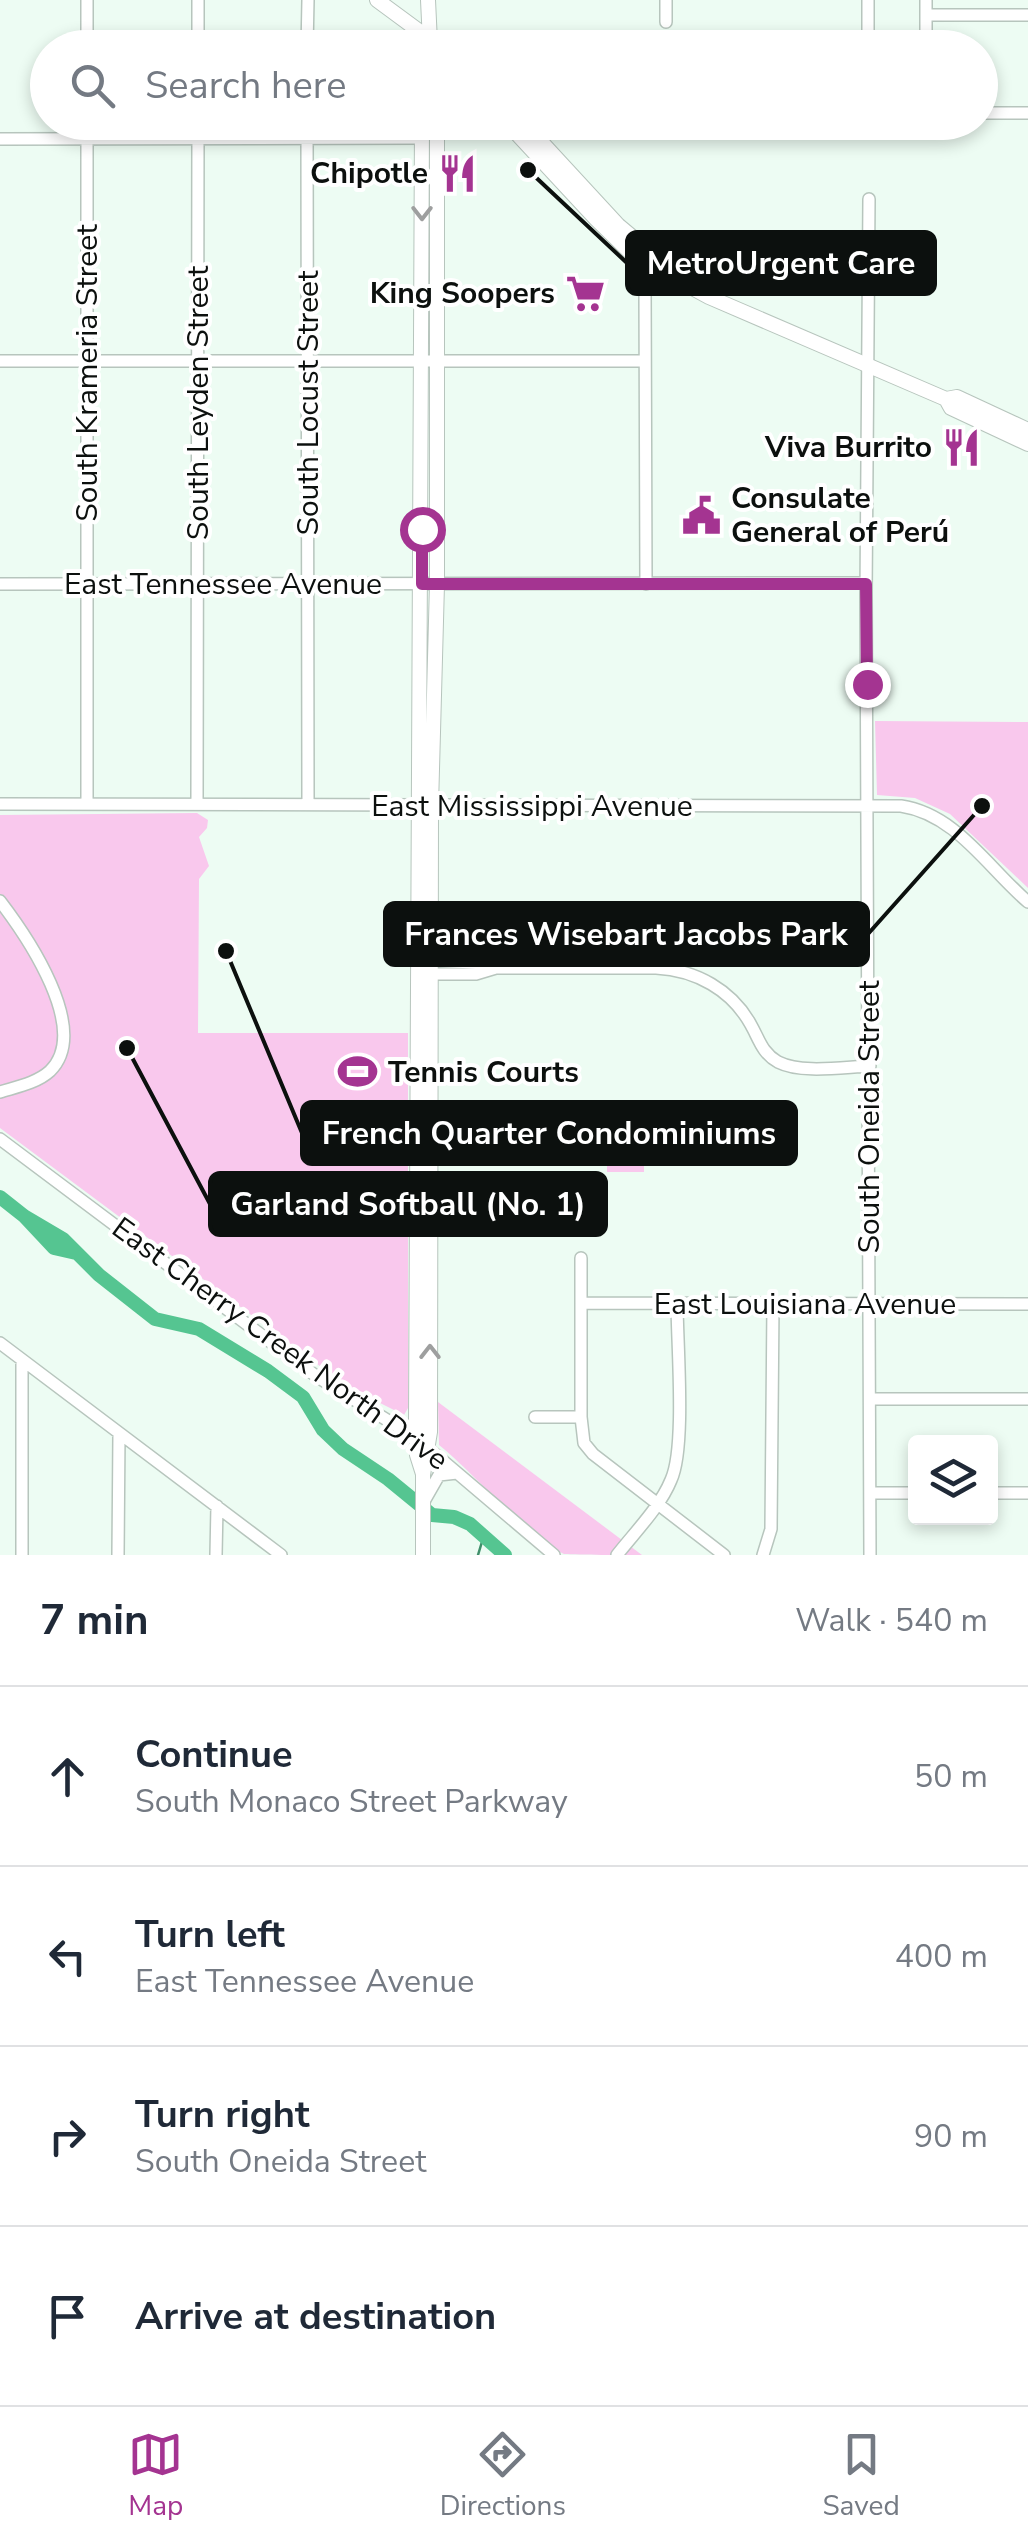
<!DOCTYPE html>
<meta charset="utf-8">
<style>
:root{--surface:#fff;--page:#f2f2f3;--text:#1f2937;--muted:#747a83;--line:#e0e1e3;--accent:#a43491}
body{margin:0;font-family:"Nunito Sans",sans-serif;background:var(--page);color:var(--text)}
.controls{position:absolute;right:30px;bottom:30px;display:grid;overflow:hidden;border-radius:10px;box-shadow:0 5px 15px #0003}
.controls button{width:90px;height:90px;display:grid;place-items:center;padding:0;border:0;border-bottom:2px solid var(--line);background:var(--surface);color:var(--text);font:50px sans-serif}
.stop{position:absolute;width:30px;height:30px;margin:-22px;border:8px solid #a43491;border-radius:50%;background:#fff}
.stop.end{background:#a43491;border-color:#fff;box-shadow:0 2px 10px #0008}
.list{margin:0;padding:0;list-style:none}
h2{display:flex;justify-content:space-between;align-items:center;height:130px;margin:0;padding:0 40px;font-size:42px}
h2 small{font-size:32px;font-weight:400;color:var(--muted)}
.list li{display:grid;grid-template-columns:65px 1fr auto;gap:30px;align-items:center;box-sizing:border-box;height:180px;padding:0 40px;border-top:2px solid var(--line)}
.list b{display:block;font-size:38px;white-space:nowrap}
.list p{margin:0;font-size:32px;white-space:nowrap;color:var(--muted)}
.list em{font-size:32px;font-style:normal;color:var(--muted)}
.icon{flex:none;width:55px;height:55px;fill:none;stroke:currentColor;stroke-width:2;stroke-linecap:round;stroke-linejoin:round}
.map{position:relative;flex:none;width:1028px;height:1555px;overflow:hidden}
.search{position:absolute;background:var(--surface);box-shadow:0 5px 15px #0003;left:30px;right:30px;top:30px;height:110px;display:flex;align-items:center;gap:25px;box-sizing:border-box;padding:0 35px;border-radius:55px;color:var(--muted);font-size:38px}
.sheet{height:850px;background:var(--surface)}
nav{display:flex;justify-content:space-around;align-items:center;box-sizing:border-box;height:140px;border-top:2px solid var(--line);background:var(--surface);font-size:28px;color:var(--muted)}
nav a{display:grid;justify-items:center;gap:5px}
nav .on{color:var(--accent)}
.map>svg:first-child{display:block}
</style>
<div class="map">
<svg width="1028" height="1555" viewBox="0 0 1028 1555">
<rect width="100%" height="100%" fill="#edfcf3"/>
<path fill="#f9c8ed" d="M875 721 1028 722V888L950 814 915 798 877 795Z
M197 813 208 820 207 828 199 837 209 866 199 879 198 1033H408V1408L404 1415 348 1387 0 1128V815Z
M607 1135H644V1172H607Z
M438 1402 642 1555C624 1555 579 1555 564 1554 529 1538 473 1472 439 1445Z"/>
<g fill="none" stroke-linecap="round" stroke-linejoin="round">
<path stroke="#3f8f6a" stroke-width="2.5" d="M478 1555 484 1535"/>
<path stroke="#55c591" stroke-width="14" d="M0 1197 24 1216 54 1248 76 1253
M24 1216 63 1239 99 1275 155 1319 199 1329 268 1371 303 1397 323 1430 343 1449 388 1479 432 1515 454 1517 470 1524 505 1555"/>
<defs>
<path id="minor" d="M926 0V48
M926 15H1028
M666 22V0
M87 48V0
M198 48V0
M307 48 308 0
M803 48 813 37H868
M868 48V0
M980 113H1028
M87 122V804
M307 122 308 804
M0 139 422 138
M869 199 866 595 870 1555
M0 361H645
M0 584 866 583
M646 584 645 287 648 268
M0 804 901 806C956 814 988 868 1028 902
M197 804 198 122
M0 901C26 935 92 1030 50 1071 37 1083 16 1087 0 1092
M425 961 476 963 496 968H656C696 970 732 990 751 1025 759 1039 762 1053 778 1062 802 1074 843 1067 870 1066
M425 974H476L496 968
M0 1139 316 1376 416 1438 554 1555
M581 1258V1417L584 1443 593 1454 724 1555
M581 1303 1028 1304
M0 1343 281 1555
M871 1399H1028
M535 1417H581
M870 1493H916
M990 1493H1028
M423 1503 439 1475 457 1473
M22 1555V1360
M118 1555 119 1434
M216 1555 217 1506
M617 1555C635 1532 660 1507 671 1480 686 1448 677 1343 677 1303
M763 1555 771 1529 773 1304"/>
<path id="major" d="M377 0 442 48
M428 0 430 42
M422 122 416 1422 417 1455 423 1474
M506 122 596 219 640 262 661 277 674 278 709 297 946 399 957 397 1028 430
M523 122 618 225 668 267 674 278
M946 399 951 408 1028 444
M423 1555V1475L430 1432 431 806 437 584V122"/>
</defs>
<use href="#minor" stroke="#b7c5bd" stroke-width="14"/>
<use href="#major" stroke="#b7c5bd" stroke-width="16"/>
<use href="#minor" stroke="#fff" stroke-width="11"/>
<use href="#major" stroke="#fff" stroke-width="14"/>
</g>
<defs><path id="oneway-chevron" d="M-2-3.5L2.5 0L-2 3.5" fill="none" stroke-width="1.6" stroke-linecap="round" stroke-linejoin="round" transform="scale(2.5)"/></defs>
<g stroke="#9e9f9f">
<use href="#oneway-chevron" transform="translate(422 213) rotate(90)"/>
<use href="#oneway-chevron" transform="translate(430 1352) rotate(-90)"/>
</g>
<g fill="none" stroke-linecap="round" stroke-linejoin="round">
<path stroke="#a43491" stroke-width="12" d="M422 529V584H866L867 684"/>
</g>
<defs>
<symbol id="restaurant-bare" viewBox="-9 -9 18 18"><path d="M-5-6h1v4h1v-4h1v4h1v-4h1v5L-1.5 .5V6h-2V.5L-5-1ZM5-6V6H3V1.5H1.5Q1.5-4 5-6Z" fill="#a43491" stroke="#fff" stroke-width="2.5" paint-order="stroke"/></symbol>
<symbol id="supermarket-bare" viewBox="-9 -9 18 18"><path d="M-6-5.5h2.5l.6 2H6L4.5 2H-2.5L-4.4-4H-6ZM-1.5 3.2a1.3 1.3 0 1 0 .1 0ZM3 3.2a1.3 1.3 0 1 0 .1 0Z" fill="#a43491" stroke="#fff" stroke-width="2.5" paint-order="stroke"/></symbol>
<symbol id="civic-bare" viewBox="-9 -9 18 18"><path d="M-.6-6.5H3V-4.5H.6V-3L4-1V1h2V6H-6V1h2V-1L-.6-3ZM-1.2 2.5V6h2.4V2.5Z" fill="#a43491" stroke="#fff" stroke-width="2.5" paint-order="stroke"/></symbol>
<symbol id="stadium-bare" viewBox="-9 -9 18 18"><path d="M0-5a6.5 5 0 1 0 0 10a6.5 5 0 1 0 0-10ZM-3.5-1.8h7v3.6h-7Z" fill="#a43491" stroke="#fff" stroke-width="2.5" paint-order="stroke"/></symbol>
</defs>
<g fill-rule="evenodd">
<use href="#restaurant-bare" x="430" y="146" width="55" height="55"/>
<use href="#supermarket-bare" x="558" y="266" width="55" height="55"/>
<use href="#restaurant-bare" x="934" y="420" width="55" height="55"/>
<use href="#civic-bare" x="674" y="488" width="55" height="55"/>
<use href="#stadium-bare" x="330" y="1044" width="55" height="55"/>
</g>
<g text-anchor="middle" dominant-baseline="central" stroke-width="8" stroke-linejoin="round" paint-order="stroke">
<g font-size="30" font-weight="bold" fill="#0c100e" stroke="#fff" text-anchor="end">
<text x="428" y="173">Chipotle</text>
<text x="555" y="293">King Soopers</text>
<text x="932" y="447">Viva Burrito</text>
<text x="731" y="498" text-anchor="start">Consulate<tspan x="731" dy="34">General of Perú</tspan></text>
<text x="388" y="1072" text-anchor="start">Tennis Courts</text>
</g>
<g font-size="30" fill="#0c100e" stroke="#fff">
<text transform="translate(87 373) rotate(-90)">South Krameria Street</text>
<text transform="translate(198 403) rotate(-90)">South Leyden Street</text>
<text transform="translate(308 403) rotate(-90)">South Locust Street</text>
<text x="223" y="584">East Tennessee Avenue</text>
<text x="532" y="806">East Mississippi Avenue</text>
<text transform="translate(869 1117) rotate(-90)">South Oneida Street</text>
<text x="805" y="1304">East Louisiana Avenue</text>
<text transform="translate(280 1344) rotate(36)">East Cherry Creek North Drive</text>
</g>
</g>
<path fill="none" stroke="#0c100e" stroke-width="4" d="M528 170L627 263M982 806L868 934M226 951L302 1133M127 1048L210 1204"/>
<g fill="#0c100e" stroke="#fff" stroke-width="4">
<circle cx="528" cy="170" r="10"/>
<circle cx="982" cy="806" r="10"/>
<circle cx="226" cy="951" r="10"/>
<circle cx="127" cy="1048" r="10"/>
</g>
<g fill="#0c100e" stroke="#0c100e" stroke-width="4">
<rect x="627" y="232" width="308" height="62" rx="10"/>
<rect x="385" y="903" width="483" height="62" rx="10"/>
<rect x="302" y="1102" width="494" height="62" rx="10"/>
<rect x="210" y="1173" width="396" height="62" rx="10"/>
</g>
<g font-size="32" text-anchor="middle" font-weight="bold" fill="#fff">
<text x="781" y="274">MetroUrgent Care</text>
<text x="626" y="945">Frances Wisebart Jacobs Park</text>
<text x="549" y="1144">French Quarter Condominiums</text>
<text x="408" y="1215">Garland Softball (No. 1)</text>
</g>
</svg>
<div class="controls">
<button><svg class="icon" aria-label="layers" viewBox="0 0 24 24"><path d="M12 4l9 5-9 5-9-5zM3 14l9 5 9-5"/></svg></button>
</div>
<div class="stop" style="left:422px;top:529px"></div>
<div class="stop end" style="left:867px;top:684px"></div>
<div class="search"><svg class="icon" aria-label="search" viewBox="0 0 24 24"><circle cx="10" cy="10" r="6"/><path d="M15 15l6 6"/></svg>Search here</div>
</div>
<section class="sheet">
<h2>7 min<small>Walk · 540 m</small></h2>
<ul class="list">
<li><svg class="icon" aria-label="ahead" viewBox="0 0 24 24"><path d="M12 20V5M6 11l6-6 6 6"/></svg><div><b>Continue</b><p>South Monaco Street Parkway</p></div><em>50 m</em></li>
<li><svg class="icon" aria-label="left" viewBox="0 0 24 24"><path d="M17 20v-9H6M10 6l-5 5 5 5"/></svg><div><b>Turn left</b><p>East Tennessee Avenue</p></div><em>400 m</em></li>
<li><svg class="icon" aria-label="right" viewBox="0 0 24 24"><path d="M7 20v-9h11M14 6l5 5-5 5"/></svg><div><b>Turn right</b><p>South Oneida Street</p></div><em>90 m</em></li>
<li><svg class="icon" aria-label="arrive" viewBox="0 0 24 24"><path d="M6 21V4h12l-3 4 3 4H6"/></svg><div><b>Arrive at destination</b></div></li>
</ul>
</section>
<nav>
<a class="on"><svg class="icon" aria-label="map" viewBox="0 0 24 24"><path d="M3 6l6-2 6 2 6-2v14l-6 2-6-2-6 2zM9 4v14M15 6v14"/></svg>Map</a>
<a><svg class="icon" aria-label="directions" viewBox="0 0 24 24"><path d="M12 3l9 9-9 9-9-9zM9 14v-3h6M13 9l2 2-2 2"/></svg>Directions</a>
<a><svg class="icon" aria-label="saved" viewBox="0 0 24 24"><path d="M7 4h10v16l-5-4-5 4z"/></svg>Saved</a>
</nav>
